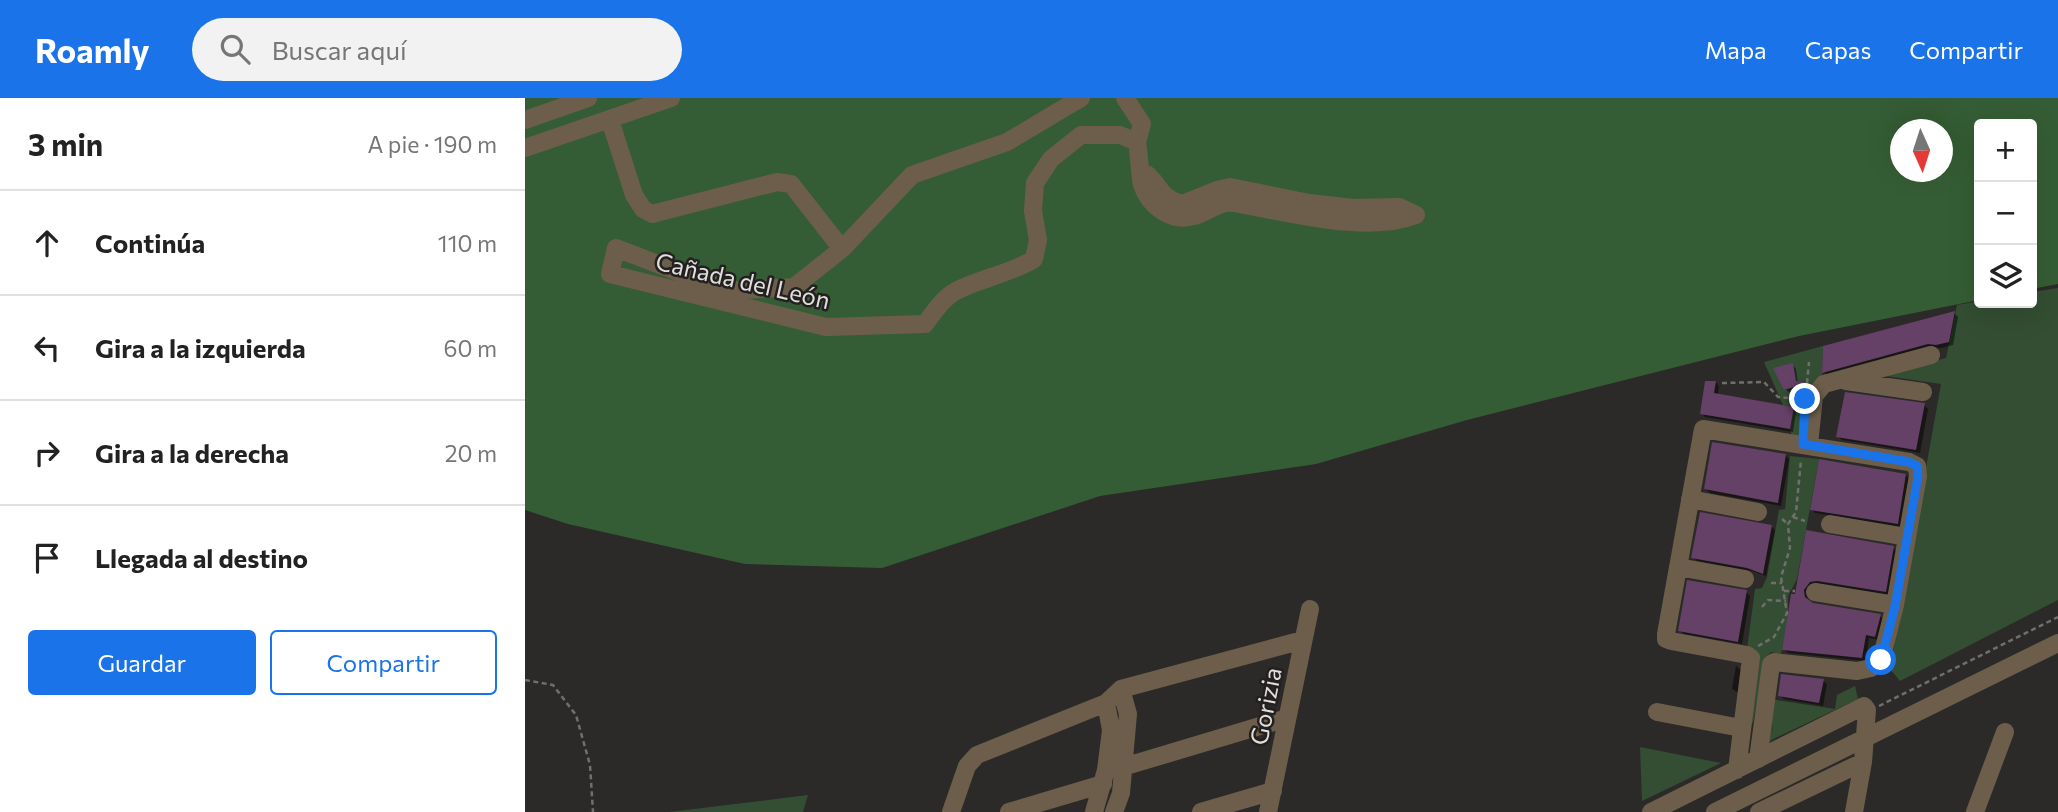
<!DOCTYPE html>
<html lang="es">
<meta charset="utf-8">
<style>
:root{--surface:#fff;--page:#f2f2f2;--text:#222;--muted:#767676;--line:#e0e0e0;--accent:#1a73e8}
body{margin:0;font-family:Commissioner,sans-serif;background:var(--page);color:var(--text)}
.controls{position:absolute;right:21px;top:21px;display:grid;overflow:hidden;border-radius:7px;box-shadow:0 7px 28px #0002}
.controls button{width:63px;height:63px;display:grid;place-items:center;padding:0;border:0;border-bottom:2px solid var(--line);background:var(--surface);color:var(--text);font:35px sans-serif}
.compass{position:absolute;left:1365px;top:21px;width:63px;height:63px;border-radius:50%;background:var(--surface);box-shadow:0 7px 28px #0002;rotate:177deg}
.stop{position:absolute;width:21px;height:21px;margin:-16px;border:5px solid #1a73e8;border-radius:50%;background:#fff}
.stop.end{background:#1a73e8;border-color:#fff;box-shadow:0 2px 7px #0008}
.list{margin:0;padding:0;list-style:none}
h2{display:flex;justify-content:space-between;align-items:center;height:91px;margin:0;padding:0 28px;font-size:30px}
h2 small{font-size:23px;font-weight:400;color:var(--muted)}
.list li{display:grid;grid-template-columns:46px 1fr auto;gap:21px;align-items:center;box-sizing:border-box;height:105px;padding:0 28px;border-top:2px solid var(--line)}
.list b{display:block;font-size:26px;white-space:nowrap}
.list em{font-size:23px;font-style:normal;color:var(--muted)}
.actions{display:flex;gap:14px;padding:21px 28px}
.actions a{flex:1;padding:16px 0;border:2px solid var(--accent);border-radius:7px;text-align:center;font-size:24px;color:var(--accent)}
.actions .main{background:var(--accent);color:#fff}
.icon{flex:none;width:38px;height:38px;fill:none;stroke:currentColor;stroke-width:2;stroke-linecap:round;stroke-linejoin:round}
.map{position:relative;flex:none;width:1533px;height:714px;overflow:hidden}
header{display:flex;align-items:center;gap:42px;box-sizing:border-box;height:98px;padding:0 35px;background:var(--accent);color:#fff}
header strong{font-size:33px}
nav{display:flex;gap:38px;margin-inline-start:auto;font-size:24px}
.search{width:490px;height:63px;background:var(--page);display:flex;align-items:center;gap:18px;box-sizing:border-box;padding:0 24px;border-radius:38px;color:var(--muted);font-size:26px}
main{display:flex}
aside{flex:1;background:var(--surface)}
.map>svg:first-child{display:block}
</style>
<header>
<strong>Roamly</strong>
<div class="search"><svg class="icon" aria-label="search" viewBox="0 0 24 24"><circle cx="10" cy="10" r="6"/><path d="M15 15l6 6"/></svg>Buscar aquí</div>
<nav><a>Mapa</a><a>Capas</a><a>Compartir</a></nav>
</header>
<main>
<aside>
<h2>3 min<small>A pie · 190 m</small></h2>
<ul class="list">
<li><svg class="icon" aria-label="ahead" viewBox="0 0 24 24"><path d="M12 20V5M6 11l6-6 6 6"/></svg><div><b>Continúa</b></div><em>110 m</em></li>
<li><svg class="icon" aria-label="left" viewBox="0 0 24 24"><path d="M17 20v-9H6M10 6l-5 5 5 5"/></svg><div><b>Gira a la izquierda</b></div><em>60 m</em></li>
<li><svg class="icon" aria-label="right" viewBox="0 0 24 24"><path d="M7 20v-9h11M14 6l5 5-5 5"/></svg><div><b>Gira a la derecha</b></div><em>20 m</em></li>
<li><svg class="icon" aria-label="arrive" viewBox="0 0 24 24"><path d="M6 21V4h12l-3 4 3 4H6"/></svg><div><b>Llegada al destino</b></div></li>
</ul>
<div class="actions"><a class="main">Guardar</a><a>Compartir</a></div>
</aside>
<div class="map">
<svg width="1533" height="714" viewBox="0 0 1533 714">
<rect width="100%" height="100%" fill="#2c2a28"/>
<path fill="#334e33" d="M1533 190V502L1375 583 1365 571 1416 286 1354 277 1421 260 1432 207 1454 203 1507 205V194Z
M1298 248 1297 277 1278 346 1269 345 1265 331 1268 309 1258 307 1239 264Z
M1265 358 1294 361 1272 481 1263 498V523L1256 556 1246 554 1240 559 1228 625H1224L1235 560 1233 555 1222 551 1230 491 1237 490 1242 479 1254 412 1260 411Z
M1330 588 1333 601 1248 641 1241 647 1245 616 1248 638 1245 601 1310 611 1312 597Z
M1115 649 1196 665 1117 703Z
M283 697 278 714H144Z"/>
<path fill="#355d35" fill-rule="evenodd" d="M0 0H1533V186L1507 191V26H1454V202L1274 238 942 322 791 366 575 398 357 470 220 466 43 426 0 412ZM1376 32H1418V74H1376Z"/>
<path fill="#0007" d="M1429 215 1433 219 1428 247 1416 250 1408 249 1303 278 1299 274Z
M1268 267 1271 271 1273 286 1284 289 1265 295 1260 291Z
M1191 284 1194 288 1193 297 1268 310 1271 314 1268 334 1180 319 1177 315Z
M1399 307 1403 311 1395 355 1317 342 1313 338Z
M1260 357 1264 361 1256 408 1185 395 1181 391Z
M1381 377 1384 381 1376 429 1290 415 1286 411Z
M1246 428 1250 432 1241 478 1227 473 1172 463 1168 459Z
M1282 434 1368 450 1372 454 1364 497 1297 486 1289 487 1282 496 1283 504 1287 507 1355 518 1359 522 1354 542 1344 540 1341 563 1263 555 1259 552 1271 499Z
M1221 494 1225 498 1217 546 1159 536 1155 532Z
M1211 568 1217 573 1214 595 1207 591Z
M1298 583 1302 586 1298 608 1259 601 1255 597Z"/>
<path fill="#654067" d="M1430 213 1424 244 1411 247 1403 246 1297 275 1298 248Z
M1268 265 1271 283 1282 285 1259 292 1248 270Z
M1180 283H1191L1189 295 1269 309 1265 331 1175 316Z
M1320 294 1400 305 1391 352 1311 339Z
M1187 344 1261 356 1253 405 1179 391Z
M1294 361 1381 376 1373 426 1285 412Z
M1175 414 1247 427 1238 476 1222 470 1166 460Z
M1281 432 1369 448 1361 494 1292 483 1285 484 1279 492 1280 499 1288 505 1356 516 1350 539 1341 537 1337 560 1257 552 1266 496H1270Z
M1162 482 1222 492 1213 544 1153 533Z
M1256 576 1299 581 1294 605 1253 598Z"/>
<g fill="none" stroke-linecap="round" stroke-linejoin="round">
<path stroke="#716f6e" stroke-width="2.5" stroke-dasharray="5 3.5" stroke-linecap="butt" d="M1197 285 1239 284 1253 299 1275 301
M1282 285 1284 264
M1268 419 1280 423
M1257 421 1263 426
M1246 485H1257
M1259 493H1270
M1237 509 1243 502 1261 503
M1233 548 1249 539 1262 515 1256 479 1265 450 1263 426 1271 414 1276 362
M0 582 28 587 51 617 65 667 68 714
M1354 608 1533 519"/>
<path stroke="#6d5e4b" stroke-width="18" d="M556 0 482 44 387 77 317 151 269 189 203 193 91 150 85 176 301 229 400 226C409 214 418 200 431 193 456 180 485 176 509 161L513 142 508 113 510 85 526 61 556 37H595L612 44 617 26 600 0
M0 22 63 0
M85 22 109 97 118 111 127 116 252 84 266 86 317 151
M612 44C614 54 615 80 617 87 624 108 646 125 669 118 681 115 691 106 704 104 758 113 841 137 891 117
M0 50 146 0
M623 77C638 91 633 98 657 106L692 92 705 89 784 105 828 110 874 109 891 117
M1321 283 1398 294
M1284 347 1289 298 1299 286 1406 257
M1165 401 1233 414
M1305 426 1382 439
M1153 469 1220 481
M1290 494 1370 507
M1132 614 1216 630
M598 669 762 620
M1212 672 1226 560 1222 557 1146 543 1141 541V536L1178 331 1384 364 1392 368 1393 378 1370 507 1356 562 1346 570 1332 573 1249 564 1246 566 1233 661
M426 714 442 668 452 657 581 605 596 591 778 542
M484 714 578 686
M569 714 581 672 586 632 581 605
M589 714 596 695 603 616 596 591
M676 714 748 693
M743 714 785 511
M1126 714 1339 608 1342 612 1338 664 1329 714
M1190 714 1533 545
M1234 714 1338 664
M1450 714 1480 634"/>
</g>
<g fill="none" stroke-linecap="round" stroke-linejoin="round">
<path stroke="#1a73e8" stroke-width="9" d="M1280 301 1278 346 1384 364 1392 368 1393 378 1370 508 1356 562"/>
</g>
<g text-anchor="middle" dominant-baseline="central" stroke-width="5" stroke-linejoin="round" paint-order="stroke">
<g font-size="24" fill="#e1dfde" stroke="#23201f">
<text transform="translate(218 182) rotate(13)">Cañada del León</text>
<text transform="translate(740 608) rotate(-79)">Gorizia</text>
</g>
</g>
</svg>
<div class="controls">
<button>+</button>
<button>−</button>
<button><svg class="icon" aria-label="layers" viewBox="0 0 24 24"><path d="M12 4l9 5-9 5-9-5zM3 14l9 5 9-5"/></svg></button>
</div>
<svg class="compass" viewBox="-18 -18 36 36"><path d="M0-13l5 13h-10z" fill="#e53935"/><path d="M0 13l5-13h-10z" fill="#767676"/></svg>
<div class="stop" style="left:1356px;top:562px"></div>
<div class="stop end" style="left:1280px;top:301px"></div>
</div>
</main>
